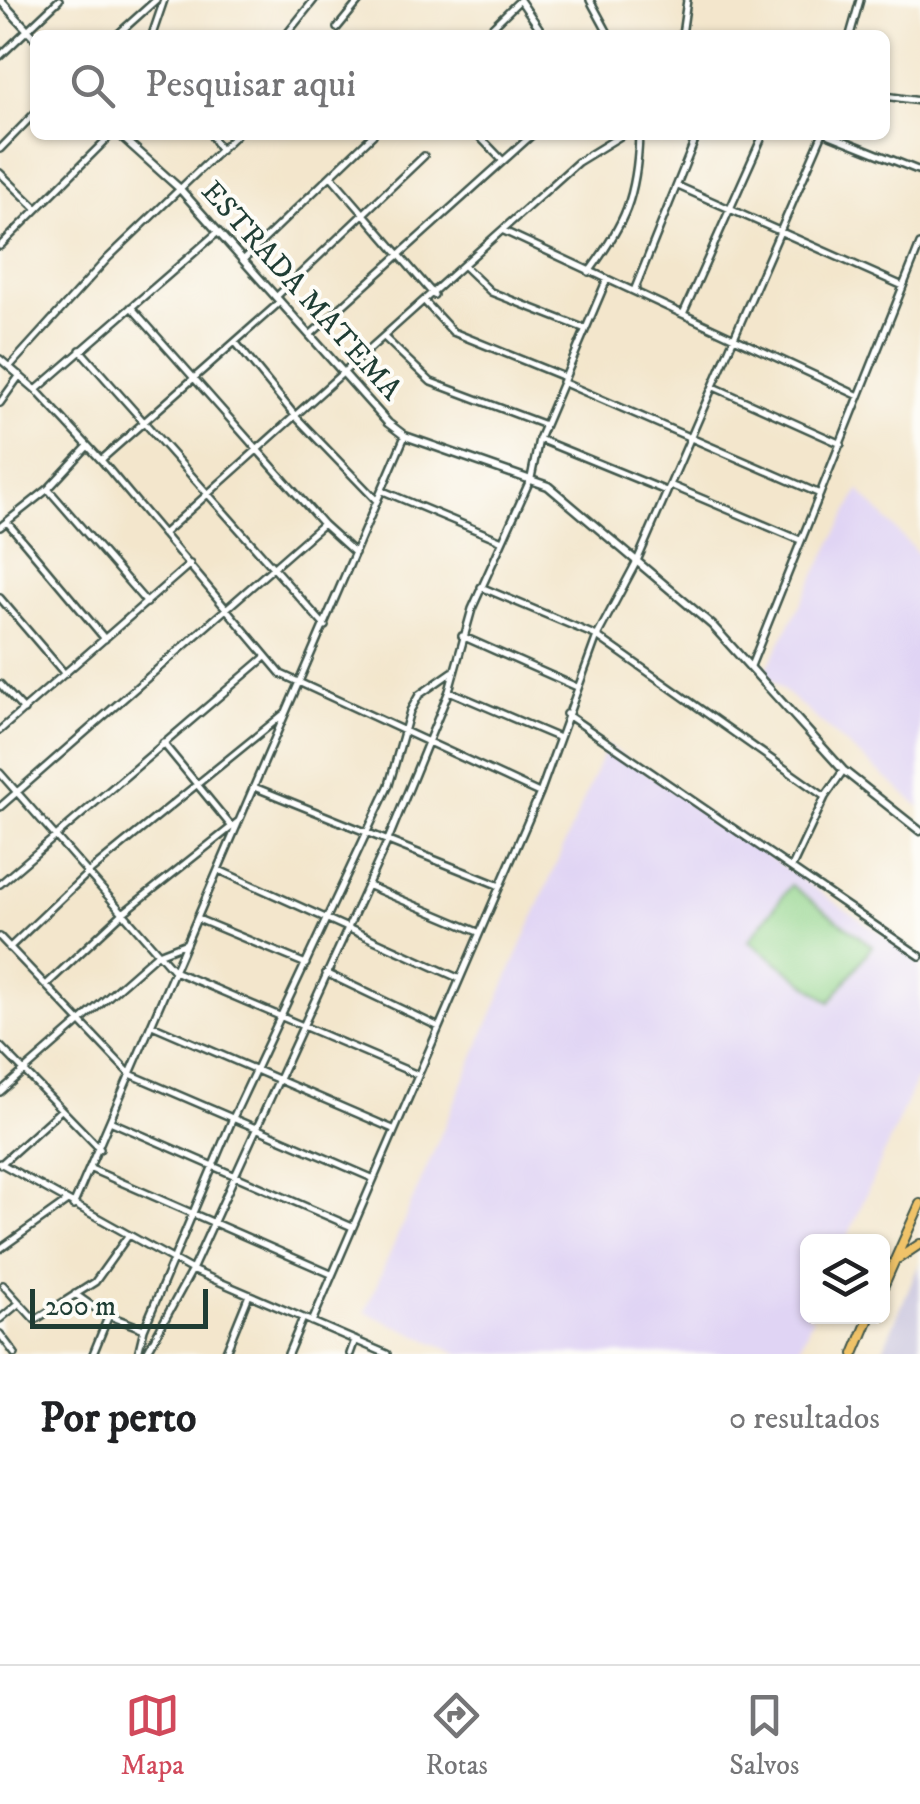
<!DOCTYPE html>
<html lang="pt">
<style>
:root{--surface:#fff;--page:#f6f6f6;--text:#202124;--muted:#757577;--line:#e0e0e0;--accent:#d1495b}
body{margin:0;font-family:"IM FELL DW Pica",serif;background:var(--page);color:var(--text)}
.controls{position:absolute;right:30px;bottom:30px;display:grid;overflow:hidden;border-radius:15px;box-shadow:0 2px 8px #0004}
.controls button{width:90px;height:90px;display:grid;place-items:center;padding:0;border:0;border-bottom:2px solid var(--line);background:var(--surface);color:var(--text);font:50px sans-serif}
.scale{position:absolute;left:30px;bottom:25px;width:178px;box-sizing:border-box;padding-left:10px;border:5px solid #1f3d34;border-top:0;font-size:28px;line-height:35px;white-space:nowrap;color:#1f3d34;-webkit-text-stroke:8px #fdfcf7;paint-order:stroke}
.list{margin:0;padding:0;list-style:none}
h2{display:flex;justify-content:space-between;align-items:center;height:130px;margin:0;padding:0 40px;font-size:42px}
h2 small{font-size:32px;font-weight:400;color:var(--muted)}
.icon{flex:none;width:55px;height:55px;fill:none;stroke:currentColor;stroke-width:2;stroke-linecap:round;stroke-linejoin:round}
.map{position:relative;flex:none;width:920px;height:1354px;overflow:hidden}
.search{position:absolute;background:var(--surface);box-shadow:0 2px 8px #0004;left:30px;right:30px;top:30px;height:110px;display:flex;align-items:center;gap:25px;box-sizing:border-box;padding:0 35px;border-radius:15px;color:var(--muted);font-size:38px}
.sheet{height:310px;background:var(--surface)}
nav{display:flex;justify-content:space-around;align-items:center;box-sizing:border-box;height:140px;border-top:2px solid var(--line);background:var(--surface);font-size:28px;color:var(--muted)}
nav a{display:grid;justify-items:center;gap:5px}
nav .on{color:var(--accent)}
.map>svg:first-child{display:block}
</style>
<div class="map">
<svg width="920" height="1354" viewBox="0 0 920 1354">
<rect width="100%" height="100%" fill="#fdfcf7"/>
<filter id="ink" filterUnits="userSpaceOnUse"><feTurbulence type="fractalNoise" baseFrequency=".01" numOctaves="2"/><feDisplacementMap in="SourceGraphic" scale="20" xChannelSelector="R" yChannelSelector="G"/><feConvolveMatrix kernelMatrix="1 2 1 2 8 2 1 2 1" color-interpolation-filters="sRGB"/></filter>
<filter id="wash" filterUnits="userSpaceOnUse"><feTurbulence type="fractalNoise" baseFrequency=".0048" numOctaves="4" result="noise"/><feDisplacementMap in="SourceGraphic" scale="40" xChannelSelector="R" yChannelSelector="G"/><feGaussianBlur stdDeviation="2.25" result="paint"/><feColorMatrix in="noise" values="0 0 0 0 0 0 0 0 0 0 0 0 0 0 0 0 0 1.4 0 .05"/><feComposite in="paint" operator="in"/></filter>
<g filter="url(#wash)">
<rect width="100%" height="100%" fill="#f3e6cc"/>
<path fill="#e0d4f4" d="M859 490 920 556V807L764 674Z
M607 745 920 961V1071L846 1241 808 1242V1316L813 1317 797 1354H460L365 1312Z"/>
<path fill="#c4c0db" d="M920 1262V1354H881Z"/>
<path fill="#92d48c" stroke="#588860" stroke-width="2.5" d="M791 885 872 946 830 1002 749 941Z"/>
</g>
<g filter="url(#ink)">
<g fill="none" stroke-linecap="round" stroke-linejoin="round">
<defs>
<path id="minor" d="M520 0 544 35
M590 0 609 35
M337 28 360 0
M117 35 156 0
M152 35 164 0
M286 35 314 0
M484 35 520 0
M682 35 687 0
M850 35 860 0
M0 56 59 0
M885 96 920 101
M211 135 219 148
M478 135 503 161
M830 135 920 171
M0 149 35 113
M0 173 36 208
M331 176 434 295
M678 186 903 286
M504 231 859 396
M0 246 111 135
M243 260 373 135
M465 267 491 292 583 328
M589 272C625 223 637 197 639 135
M634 291 697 135
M276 297 424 156
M426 303 453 332 564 377
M131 307 323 524 355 553
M683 314 763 135
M310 335 532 135
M386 339 431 382 545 425
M236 343 297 418 377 501
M80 350 325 626
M0 359 36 390 101 460 281 674 539 793
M10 366 108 258 236 135
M562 382 820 494
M714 387 841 444
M36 390 218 232
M0 403 20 375
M539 439 666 491
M101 460 280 302
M670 485 800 540
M48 489 147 603
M383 491 500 540
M7 522 105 639
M0 527 48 489 87 447
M163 534 578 162 622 135
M481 587 597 636 825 797 843 771
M0 598 65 674
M462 636 577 687
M751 666 920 244
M0 684 24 710
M449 691 557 737
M566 714 920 956
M0 730 190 564
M163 743 232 827
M0 773 174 971 418 1075
M254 787 500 886
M0 807 323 524
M792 867 825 797
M219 870 458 978
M0 884 264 658
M369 886 478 932
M198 919 306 964
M0 937 130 1074 372 1178
M9 948 89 872 285 713
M326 973 439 1027
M47 984 123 913 239 821
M152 1025 393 1129
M0 1046 100 1149
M0 1092 156 955 184 944
M112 1122 350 1226
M0 1163 192 1270 387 1354
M1 1164 61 1110
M91 1169 331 1274
M73 1206 405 436
M0 1249 66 1202
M3 1285 35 1320 95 1282 128 1236
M75 1294 102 1313 144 1329
M0 1319 18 1304
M312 1322 540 793 597 636 637 561 822 135
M0 1334 15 1354
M93 1354 109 1315
M138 1354 144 1329 233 1118 389 785 410 711 419 695 452 672
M146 1354 192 1270 388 840 449 691 472 609 531 478 539 439 607 279
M225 1354 249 1295
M288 1354 303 1318
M350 1354 355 1340"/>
<path id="tertiary" d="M0 0 35 38
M120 135 179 188 388 423 405 436 548 486 712 625 843 770 920 831"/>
<path id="trunk" d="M899 1258 920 1244
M882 1289 920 1204
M854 1354 870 1316"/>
</defs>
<use href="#minor" stroke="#3f564b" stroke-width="10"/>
<use href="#tertiary" stroke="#3f564b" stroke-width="11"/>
<use href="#trunk" stroke="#3f564b" stroke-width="12"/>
<use href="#minor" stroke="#fff" stroke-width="5"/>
<use href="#tertiary" stroke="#fff" stroke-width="6"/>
<use href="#trunk" stroke="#f0c369" stroke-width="8"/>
</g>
</g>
<g text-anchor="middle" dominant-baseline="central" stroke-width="8" stroke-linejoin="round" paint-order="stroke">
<g font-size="30" fill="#1f3d34" stroke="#fdfcf7">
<text transform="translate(301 291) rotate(48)">ESTRADA MATEMA</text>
</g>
</g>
</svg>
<div class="controls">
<button><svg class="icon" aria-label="layers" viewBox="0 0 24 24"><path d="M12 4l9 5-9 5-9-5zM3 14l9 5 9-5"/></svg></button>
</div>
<div class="scale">200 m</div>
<div class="search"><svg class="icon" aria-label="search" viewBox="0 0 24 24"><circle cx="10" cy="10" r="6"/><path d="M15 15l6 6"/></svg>Pesquisar aqui</div>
</div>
<section class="sheet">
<h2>Por perto<small>0 resultados</small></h2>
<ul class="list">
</ul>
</section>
<nav>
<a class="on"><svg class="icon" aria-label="map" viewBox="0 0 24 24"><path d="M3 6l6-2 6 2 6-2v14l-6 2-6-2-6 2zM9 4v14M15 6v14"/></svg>Mapa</a>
<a><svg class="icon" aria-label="directions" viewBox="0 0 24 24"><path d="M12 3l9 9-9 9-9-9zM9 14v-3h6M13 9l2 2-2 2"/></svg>Rotas</a>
<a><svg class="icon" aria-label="saved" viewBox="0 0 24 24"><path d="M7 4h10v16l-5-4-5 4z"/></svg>Salvos</a>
</nav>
